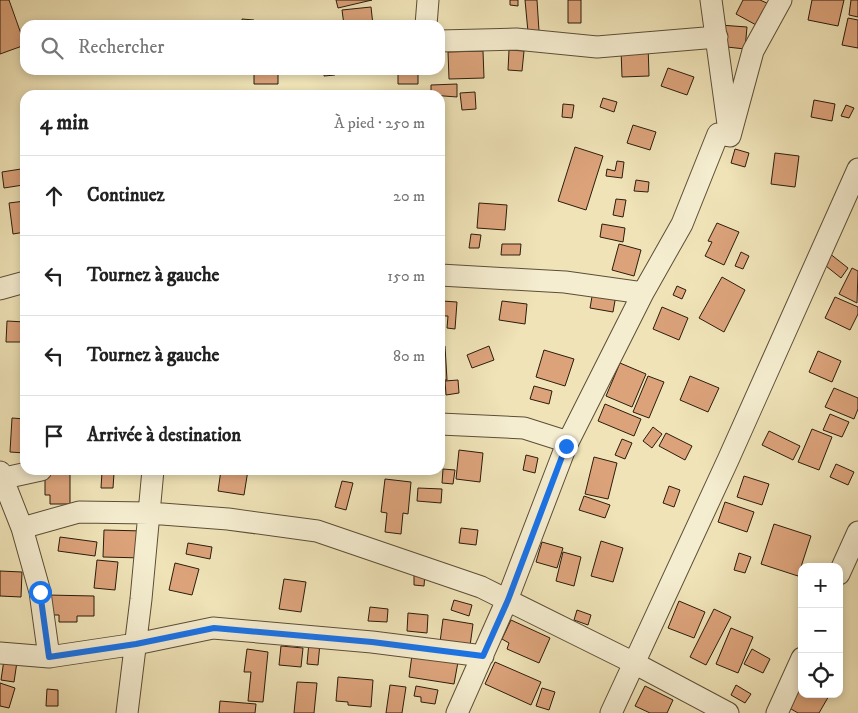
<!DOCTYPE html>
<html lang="fr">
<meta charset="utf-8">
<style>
:root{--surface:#fff;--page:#f2f2f2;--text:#222;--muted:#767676;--line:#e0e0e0}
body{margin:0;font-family:"IM FELL DW Pica",serif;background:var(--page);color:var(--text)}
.controls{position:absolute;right:15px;bottom:15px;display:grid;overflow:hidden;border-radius:10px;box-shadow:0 2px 8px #0003}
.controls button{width:45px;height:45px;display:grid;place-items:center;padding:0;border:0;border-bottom:1px solid var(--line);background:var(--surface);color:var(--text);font:25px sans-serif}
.stop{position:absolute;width:15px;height:15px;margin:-11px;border:4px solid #1a73e8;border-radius:50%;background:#fff}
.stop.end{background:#1a73e8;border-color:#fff;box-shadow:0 1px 5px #0008}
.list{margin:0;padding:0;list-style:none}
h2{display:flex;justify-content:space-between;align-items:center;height:65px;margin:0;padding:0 20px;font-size:21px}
h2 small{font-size:16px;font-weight:400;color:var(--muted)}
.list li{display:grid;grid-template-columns:32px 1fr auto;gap:15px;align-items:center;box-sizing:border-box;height:80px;padding:0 20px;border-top:1px solid var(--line)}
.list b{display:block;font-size:19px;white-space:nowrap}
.list em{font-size:16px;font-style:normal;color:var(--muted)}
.icon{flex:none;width:28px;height:28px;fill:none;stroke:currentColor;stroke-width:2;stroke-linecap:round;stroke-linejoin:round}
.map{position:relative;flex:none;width:858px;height:713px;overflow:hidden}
.search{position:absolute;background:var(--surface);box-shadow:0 2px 8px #0003;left:20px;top:20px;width:425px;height:55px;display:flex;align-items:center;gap:12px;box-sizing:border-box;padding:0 18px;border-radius:15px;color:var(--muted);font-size:19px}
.panel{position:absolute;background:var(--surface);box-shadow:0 2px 8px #0003;left:20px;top:90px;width:425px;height:385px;border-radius:15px}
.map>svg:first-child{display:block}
</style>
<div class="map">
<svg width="858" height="713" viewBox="0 0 858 713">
<rect width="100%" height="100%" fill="#efe3b7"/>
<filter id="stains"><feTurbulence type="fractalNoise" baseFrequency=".004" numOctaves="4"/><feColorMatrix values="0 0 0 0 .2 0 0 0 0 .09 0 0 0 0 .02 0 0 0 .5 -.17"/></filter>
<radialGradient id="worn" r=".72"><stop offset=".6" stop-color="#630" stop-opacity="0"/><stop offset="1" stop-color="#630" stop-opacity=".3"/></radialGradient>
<path fill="#dca37b" stroke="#2b1c0c" d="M0 0H9L25 45 0 54Z
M336 0H372L338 8Z
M510 0H518V6L510 5Z
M525 0H537L539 31 528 32Z
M568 0H581V23H568Z
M743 0H760L769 4 758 26 736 14Z
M812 0H844L838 26 808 20Z
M851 0H858V17L849 15Z
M371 7 373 25H344L342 10Z
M848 18 858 20V48L842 45Z
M242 19 254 20V25H242Z
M720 25 747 27 745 49 718 46Z
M648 44 649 76 622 77 621 49Z
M509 50 524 51 522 71 508 70Z
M483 51 484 78 449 79 448 52Z
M668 68 694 77 687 95 661 86Z
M254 70H278V84H254Z
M324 70H335V75L324 76Z
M398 70H418V84H398Z
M457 84V97L431 95V85Z
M475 92 476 109 462 110 460 93Z
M603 98 617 102 614 112 600 107Z
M814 100 835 104 832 121 811 117Z
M563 104 574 105 572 118 562 117Z
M846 105 854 108 849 118 841 116Z
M633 125 656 132 650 150 627 143Z
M575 147 603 156 586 210 558 201Z
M735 149 749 153 745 167 731 163Z
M775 153 799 156 795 187 771 184Z
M617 161 624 162 622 178 606 176 607 169 615 171Z
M21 169 23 185 4 188 2 172Z
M636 180 649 182 648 192 634 191Z
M616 199 626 200 623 217 613 215Z
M25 201V232L13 234 9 203Z
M479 203 507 205 505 230 477 228Z
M717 223 739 232 724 265 705 256 712 242 708 241Z
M602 224 625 228 623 242 600 237Z
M471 234 481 235 479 248H469Z
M502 244H521L520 255H501Z
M619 244 641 250 634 276 612 270Z
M824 249 848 268 841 278 826 266 828 263 819 256Z
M741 252 749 256 743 269 735 266Z
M852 268 858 271 857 303 839 294Z
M722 277 745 290 724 332 699 318Z
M677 286 686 290 682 299 673 295Z
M593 291 616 295 613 312 590 308Z
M835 297 858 307V314L850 330 825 318Z
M442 301 457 302 455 329 447 328 448 316H441Z
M502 301 527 304 525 324 499 320Z
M662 307 688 318 679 340 653 329Z
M7 321 25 322V342H6Z
M440 346H445L447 380H440Z
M489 346 494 360 472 368 467 355Z
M544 350 574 359 565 386 536 377Z
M818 351 841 361 832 382 809 372Z
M620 363 646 374 632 407 606 396Z
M648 376 664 382 649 418 633 412Z
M690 376 719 388 708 412 680 400Z
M458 380 459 393 446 395 445 381Z
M534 386 552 391 549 404 530 399Z
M834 388 858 398V409L854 419 825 407Z
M605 404 641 419 634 436 598 421Z
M830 414 849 422 842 437 823 430Z
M12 418 25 419V453L10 452Z
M653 427 662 434 652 448 643 441Z
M812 429 832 437 819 470 798 462Z
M769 431 800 446 793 460 762 445Z
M666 433 692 446 685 460 659 446Z
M622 439 632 443 625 459 615 455Z
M459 450 483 453 480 482 456 479Z
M526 455 538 458 535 473 523 470Z
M594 457 617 463 608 499 585 494Z
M836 464 854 472 848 485 830 477Z
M443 469 455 470 453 484 442 483Z
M221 470H248L244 495 218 491Z
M415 470H432V473Z
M102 472 114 473 113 488H101Z
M70 473V504H50V495H45V474Z
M744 476 769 484 762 505 737 497Z
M385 479 411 482 408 514 403 513 401 534 385 532 387 513 381 512Z
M342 481 353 483 346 510 335 507Z
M669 486 680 490 674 507 663 503Z
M418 488 442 489 441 503 417 501Z
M584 496 610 505 605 518 579 510Z
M725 502 754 512 747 532 718 522Z
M774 524 811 536 798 576 761 564Z
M461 528 478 530 476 545 459 543Z
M104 530 143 531V558L103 557Z
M60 537 97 542 95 556 58 551Z
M601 541 623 548 613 582 591 576Z
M542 542 563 548 557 568 536 562Z
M188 543 212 547 210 559 186 554Z
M563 552 581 557 574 586 556 581Z
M739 553 751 557 745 573 734 570Z
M97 560 118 562 115 590 94 588Z
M175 563 199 569 192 595 169 590Z
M0 571 22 572 21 597 0 596Z
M414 572 425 573 424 586 414 585Z
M284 579 306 582 301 612 279 609Z
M47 595 94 596V616H77V622H59V615H47Z
M454 600 472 605 469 616 451 610Z
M679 601 705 612 694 638 668 628Z
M370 607 388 609 387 622 368 621Z
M714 609 731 617 706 665 690 657Z
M577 610 591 615 588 625 574 620Z
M408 613 428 615 427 633 407 631Z
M443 619 473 624 470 646 440 642Z
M511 620 550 638 539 663 507 649 509 643 502 639Z
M731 628 753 637 738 673 716 664Z
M309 642 320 643 318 665 307 664Z
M281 646 303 648 301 667 279 665Z
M247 649 268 652 263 702 248 701 251 672H244Z
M752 649 770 659 763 673 744 664Z
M5 653 18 655 14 682 1 680Z
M412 655 458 662 454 684 409 677Z
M495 662 541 682 531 705 485 684Z
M338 677 373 680 371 707 348 705V702L336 701Z
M802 678V694H830L819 713H798L786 706Z
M297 682 317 683 314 713H294Z
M0 683 15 688 9 708 0 706Z
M390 685 406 687 402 713H386Z
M736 685 751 694 745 703 731 695Z
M416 686 438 690 435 704 421 702V697L414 696Z
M645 686 673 700 667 713H650L635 706Z
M542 688 555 692 549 710 536 706Z
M47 689 58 690V706H46Z
M220 701 256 704 255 713H219Z"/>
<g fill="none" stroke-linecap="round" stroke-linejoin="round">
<defs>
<path id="minor" d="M711 0 728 124
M426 25 428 0
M440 41 516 39 597 47 717 37
M440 275 565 282 643 293
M0 289 25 282
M440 424 524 428 568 442
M0 472 22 528 40 592 49 657
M0 479 41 470
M22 528 79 512 149 513 228 519 317 531 481 587 634 663 728 713
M839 574 858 532
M0 653 49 657 136 644 213 628 372 642 483 656
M127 713 141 599 153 470
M457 713 507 600 566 446 643 293 682 224 718 134 730 136 753 51 781 0
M611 713 728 460 858 169
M777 713 802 658"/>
</defs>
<use href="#minor" stroke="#5c4e37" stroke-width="23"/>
<use href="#minor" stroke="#f5edd0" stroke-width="21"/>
</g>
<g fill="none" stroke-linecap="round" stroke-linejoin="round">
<path stroke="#1a73e8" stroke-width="6" d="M40 592 49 657 136 644 214 628 372 642 483 656 508 600 566 446"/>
</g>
<rect width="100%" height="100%" filter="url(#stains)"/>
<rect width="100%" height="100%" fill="url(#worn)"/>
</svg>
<div class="controls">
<button>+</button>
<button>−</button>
<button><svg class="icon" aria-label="locate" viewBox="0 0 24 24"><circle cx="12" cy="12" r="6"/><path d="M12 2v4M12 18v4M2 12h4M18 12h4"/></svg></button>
</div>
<div class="stop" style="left:40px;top:592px"></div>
<div class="stop end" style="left:566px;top:446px"></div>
<div class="search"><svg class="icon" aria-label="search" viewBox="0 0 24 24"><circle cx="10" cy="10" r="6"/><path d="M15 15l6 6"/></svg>Rechercher</div>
<section class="panel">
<h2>4 min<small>À pied · 250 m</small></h2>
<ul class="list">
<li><svg class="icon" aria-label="ahead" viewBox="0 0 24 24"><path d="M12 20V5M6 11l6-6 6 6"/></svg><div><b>Continuez</b></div><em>20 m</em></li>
<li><svg class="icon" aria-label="left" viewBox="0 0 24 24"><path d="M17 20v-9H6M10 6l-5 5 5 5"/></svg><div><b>Tournez à gauche</b></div><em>150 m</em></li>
<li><svg class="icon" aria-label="left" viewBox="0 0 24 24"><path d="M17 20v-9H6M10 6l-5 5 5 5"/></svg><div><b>Tournez à gauche</b></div><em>80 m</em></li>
<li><svg class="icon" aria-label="arrive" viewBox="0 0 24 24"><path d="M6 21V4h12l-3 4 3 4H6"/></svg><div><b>Arrivée à destination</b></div></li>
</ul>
</section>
</div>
